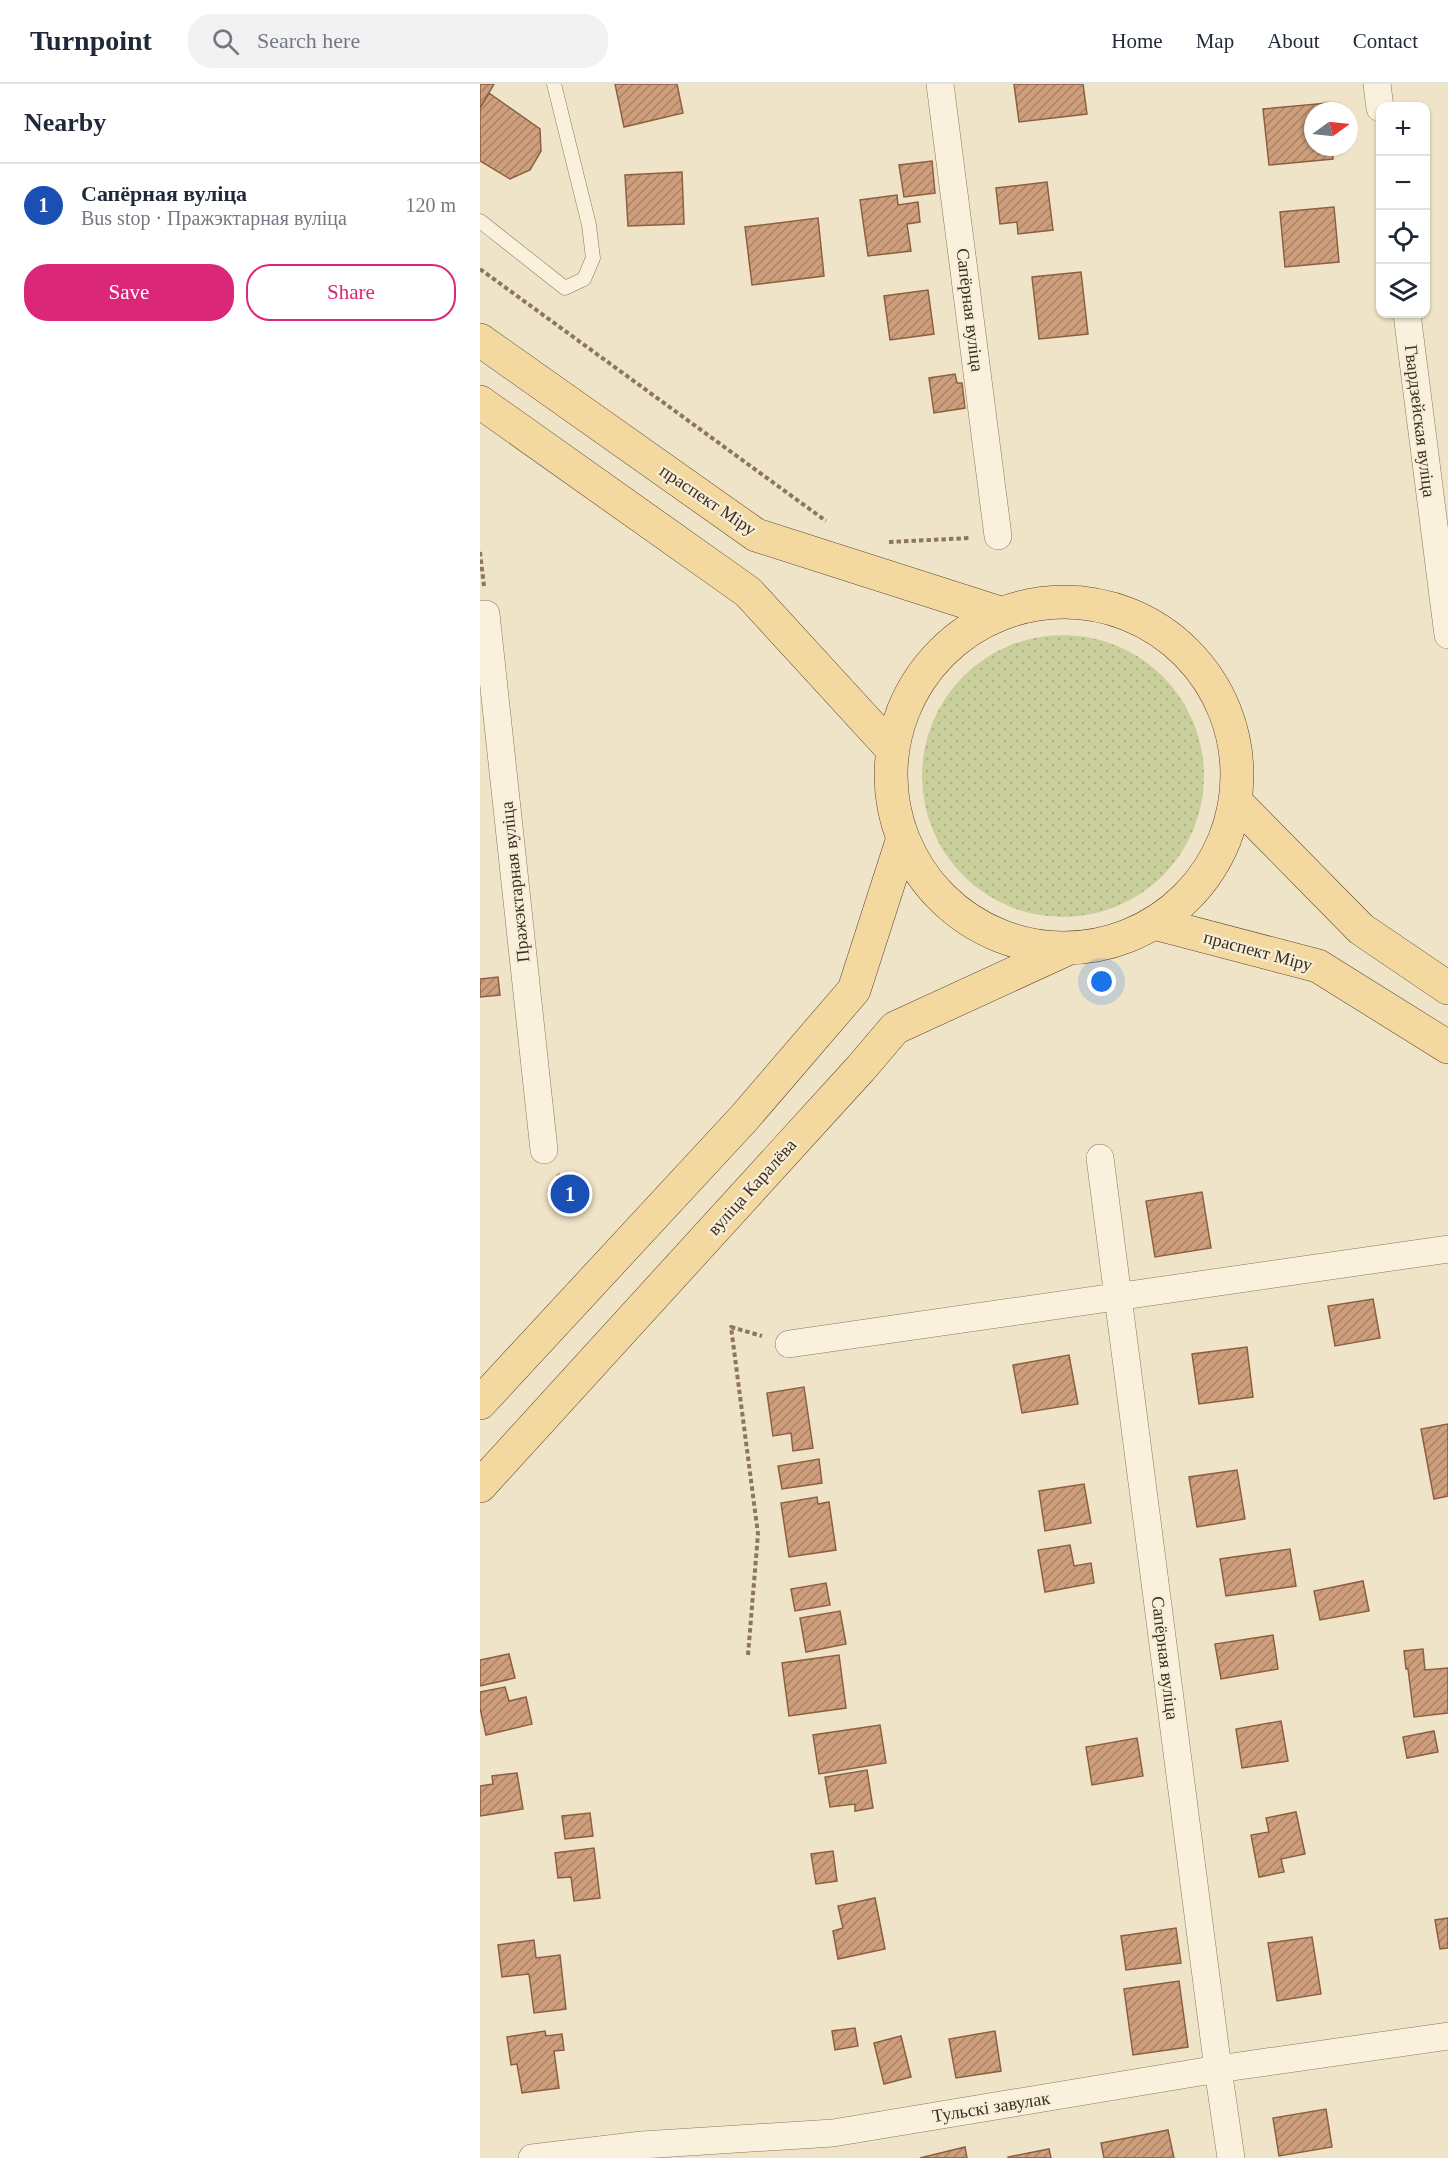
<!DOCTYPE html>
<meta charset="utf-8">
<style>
:root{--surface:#fff;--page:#f2f2f3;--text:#1f2937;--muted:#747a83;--line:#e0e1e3;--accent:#db2777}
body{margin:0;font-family:Georgia,serif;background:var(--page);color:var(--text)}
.controls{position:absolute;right:18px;top:18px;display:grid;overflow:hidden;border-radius:12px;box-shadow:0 2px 4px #0004}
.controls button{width:54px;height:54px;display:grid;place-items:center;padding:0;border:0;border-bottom:2px solid var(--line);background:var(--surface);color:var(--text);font:30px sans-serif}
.compass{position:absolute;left:824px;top:18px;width:54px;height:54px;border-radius:50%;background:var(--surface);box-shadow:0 2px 4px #0004;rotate:75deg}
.you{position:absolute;left:622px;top:898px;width:21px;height:21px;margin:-15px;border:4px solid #fff;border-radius:50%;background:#1a73e8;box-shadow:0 0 0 9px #1a73e833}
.badge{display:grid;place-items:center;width:39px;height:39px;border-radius:50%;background:var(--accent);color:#fff;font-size:20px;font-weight:700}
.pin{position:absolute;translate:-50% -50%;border:3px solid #fff;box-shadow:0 2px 6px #0006}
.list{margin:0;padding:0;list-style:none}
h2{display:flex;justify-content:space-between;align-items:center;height:78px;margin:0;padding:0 24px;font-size:26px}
h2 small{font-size:20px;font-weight:400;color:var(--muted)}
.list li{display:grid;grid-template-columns:39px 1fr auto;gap:18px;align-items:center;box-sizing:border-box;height:84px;padding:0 24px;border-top:2px solid var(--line)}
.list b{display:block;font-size:22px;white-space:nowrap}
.list p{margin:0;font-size:20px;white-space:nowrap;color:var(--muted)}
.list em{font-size:20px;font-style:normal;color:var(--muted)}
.actions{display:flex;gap:12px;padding:18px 24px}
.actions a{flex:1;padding:14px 0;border:2px solid var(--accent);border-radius:24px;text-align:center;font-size:21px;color:var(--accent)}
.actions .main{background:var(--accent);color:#fff}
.icon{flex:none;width:33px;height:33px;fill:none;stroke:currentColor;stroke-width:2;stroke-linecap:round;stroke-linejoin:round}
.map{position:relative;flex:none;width:968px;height:2074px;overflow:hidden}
header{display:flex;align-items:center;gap:36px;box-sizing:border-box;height:84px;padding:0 30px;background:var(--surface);border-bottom:2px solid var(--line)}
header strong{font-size:28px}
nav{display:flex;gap:33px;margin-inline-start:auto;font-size:21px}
.search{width:420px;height:54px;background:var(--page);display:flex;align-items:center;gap:15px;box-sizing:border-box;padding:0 21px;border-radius:24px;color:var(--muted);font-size:22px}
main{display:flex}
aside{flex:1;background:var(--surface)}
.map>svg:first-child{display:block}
</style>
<header>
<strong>Turnpoint</strong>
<div class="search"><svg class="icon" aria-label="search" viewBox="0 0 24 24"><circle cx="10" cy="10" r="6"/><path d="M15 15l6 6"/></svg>Search here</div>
<nav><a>Home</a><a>Map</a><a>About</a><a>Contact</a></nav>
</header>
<main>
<aside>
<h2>Nearby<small></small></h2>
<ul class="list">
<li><span class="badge" style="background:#1a4fb4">1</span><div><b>Сапёрная вуліца</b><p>Bus stop · Пражэктарная вуліца</p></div><em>120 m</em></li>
</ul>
<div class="actions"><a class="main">Save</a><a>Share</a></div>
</aside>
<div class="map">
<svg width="968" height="2074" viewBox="0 0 968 2074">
<defs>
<pattern id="grass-dots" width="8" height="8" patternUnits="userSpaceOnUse" patternTransform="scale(1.5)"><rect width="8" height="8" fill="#c9cf9b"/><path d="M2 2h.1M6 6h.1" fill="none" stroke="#aeb285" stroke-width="1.8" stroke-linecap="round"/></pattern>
<pattern id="building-hatch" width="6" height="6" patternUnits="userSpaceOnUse" patternTransform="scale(1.5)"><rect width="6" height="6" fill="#cf9f7d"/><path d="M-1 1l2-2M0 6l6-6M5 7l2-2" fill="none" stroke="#a98266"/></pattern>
</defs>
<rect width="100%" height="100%" fill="#f0e4c8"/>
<path fill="url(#grass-dots)" d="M442 692a141 141 0 1 1 282 0a141 141 0 1 1-282 0Z"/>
<path fill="url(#building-hatch)" stroke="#8d5f41" stroke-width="1.5" d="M0 0H14L0 24Z
M135 0H197L203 29 144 43Z
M534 0H603L607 30 539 38Z
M9 9 60 45 61 67 50 86 30 95 0 77V24Z
M848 19 849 27H833V63H852L853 75 789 81 783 25Z
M452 77 455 109 424 113 419 81Z
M202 88 204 140 148 142 145 91Z
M567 98 573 146 538 150 537 138 520 140 516 104Z
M417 111 418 121 438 118 440 138 427 140 431 167 388 172 380 116Z
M854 123 859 178 805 183 800 128Z
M338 134 344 192 272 201 265 143Z
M601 188 608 250 559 255 552 193Z
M448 206 454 250 410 256 404 212Z
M475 290 477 299H482L485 324 454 329 449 294Z
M18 893 20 911 0 913V895Z
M722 1108 731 1164 675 1173 666 1117Z
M893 1215 900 1254 855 1262 848 1222Z
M767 1263 773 1313 719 1320 712 1270Z
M589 1271 598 1320 542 1329 533 1281Z
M324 1303 333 1364 313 1367 311 1349 293 1352 287 1309Z
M968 1340V1412L954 1415 941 1345Z
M339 1375 342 1399 302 1405 298 1382Z
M757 1386 765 1435 717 1443 709 1393Z
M604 1400 611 1439 565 1447 559 1407Z
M337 1413 338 1420 349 1418 356 1466 309 1473 301 1419Z
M590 1461 594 1482 611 1479 614 1499 565 1508 558 1466Z
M810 1465 816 1502 746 1512 740 1475Z
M883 1497 889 1527 840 1536 834 1507Z
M346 1499 350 1521 315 1527 311 1505Z
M360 1527 366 1560 326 1568 320 1534Z
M793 1551 798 1585 741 1595 735 1560Z
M943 1565 945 1586 968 1584V1629L934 1633 928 1585H926L924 1567Z
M29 1570 35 1594 0 1602V1576Z
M359 1571 366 1624 309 1632 302 1579Z
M25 1603 29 1617 46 1613 52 1640 6 1651 0 1624V1608Z
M801 1637 808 1677 762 1684 756 1645Z
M400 1641 406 1679 339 1690 333 1651Z
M954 1647 958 1668 927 1674 923 1653Z
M657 1654 663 1692 612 1701 606 1663Z
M387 1686 393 1724 375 1727V1720L350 1723 345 1693Z
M37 1689 43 1725 0 1732V1702L13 1700 12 1692Z
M816 1728 825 1770 801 1775 804 1788 779 1793 771 1751 789 1748 786 1734Z
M110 1729 113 1752 85 1755 82 1732Z
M114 1764 120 1814 94 1817 91 1793 78 1794 75 1769Z
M353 1767 357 1797 336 1800 331 1770Z
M395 1814 405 1865 358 1875 353 1847 363 1844 358 1822Z
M968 1834V1864L960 1865 955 1836Z
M696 1844 701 1879 646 1886 641 1852Z
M832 1853 841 1910 797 1917 788 1859Z
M54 1856 56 1874 80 1871 86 1925 54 1929 49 1890 22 1893 18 1861Z
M699 1897 708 1963 653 1971 644 1905Z
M375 1944 378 1962 355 1966 352 1947Z
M65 1947 66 1952 82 1950 84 1966 74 1967 79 2004 42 2009 37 1980 31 1981 27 1953Z
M515 1947 521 1987 476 1994 469 1955Z
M421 1952 431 1993 404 2000 394 1959Z
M846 2025 852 2063 799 2072 793 2034Z
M688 2046 694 2074H624L621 2059Z
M485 2063 487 2074H440Z
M569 2065 571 2074H528V2073Z"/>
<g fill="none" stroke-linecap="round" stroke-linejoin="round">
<defs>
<path id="lane" d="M0 137 85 204 104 195 113 174 109 141 74 0"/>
<path id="street" d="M460 0 518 452
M897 0 900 24
M927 230 968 551
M0 531 6 530 64 1066
M620 1074 738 1985 751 2074
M309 1260 968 1165
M52 2074 162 2061 353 2049 738 1985 968 1952"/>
<path id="primary" d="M0 256 276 451 520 529
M0 318 268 508 412 665
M411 691a173 173 0 1 1 346 0a173 173 0 1 1-346 0Z
M755 717 881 845 968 904
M674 839 838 882 968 963
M0 1319 264 1034 374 906 423 754
M0 1402 381 984 415 944 587 865"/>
</defs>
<use href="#lane" stroke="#8d765c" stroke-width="15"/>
<use href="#street" stroke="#8d765c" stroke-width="28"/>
<use href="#primary" stroke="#5b4430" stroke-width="34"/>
<path stroke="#8d765c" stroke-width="4" stroke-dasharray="4.5 3" stroke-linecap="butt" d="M0 185 346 437
M409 458 489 454
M0 468 4 502
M78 1090 90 1110
M268 1571 278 1450 251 1243 282 1252"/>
<use href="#lane" stroke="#faf1dc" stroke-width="14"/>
<use href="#street" stroke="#faf1dc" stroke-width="27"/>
<use href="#primary" stroke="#f3d9a0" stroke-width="33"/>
</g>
<g text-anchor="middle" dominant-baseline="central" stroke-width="4.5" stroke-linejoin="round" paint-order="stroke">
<g font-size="18" fill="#3d2e20" stroke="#f7eed8">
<text transform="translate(490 226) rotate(83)">Сапёрная вуліца</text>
<text transform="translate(940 337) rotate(83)">Гвардзейская вуліца</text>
<text transform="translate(228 416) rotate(34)">праспект Міру</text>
<text transform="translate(35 798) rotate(-96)">Пражэктарная вуліца</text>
<text transform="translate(778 867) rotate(15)">праспект Міру</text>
<text transform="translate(272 1103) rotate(-48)">вуліца Каралёва</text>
<text transform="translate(685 1574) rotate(83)">Сапёрная вуліца</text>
<text transform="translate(511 2023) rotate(-9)">Тульскі завулак</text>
</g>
</g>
</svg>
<div class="controls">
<button>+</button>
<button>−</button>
<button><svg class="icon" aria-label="locate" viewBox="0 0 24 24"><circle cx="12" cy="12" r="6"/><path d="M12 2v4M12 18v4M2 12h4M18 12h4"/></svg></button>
<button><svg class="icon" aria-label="layers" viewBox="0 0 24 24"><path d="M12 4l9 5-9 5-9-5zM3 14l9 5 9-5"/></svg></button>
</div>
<svg class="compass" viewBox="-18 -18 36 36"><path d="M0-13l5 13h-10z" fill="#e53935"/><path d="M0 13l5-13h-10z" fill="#747a83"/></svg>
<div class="you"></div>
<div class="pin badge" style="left:90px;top:1110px;background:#1a4fb4">1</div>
</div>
</main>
